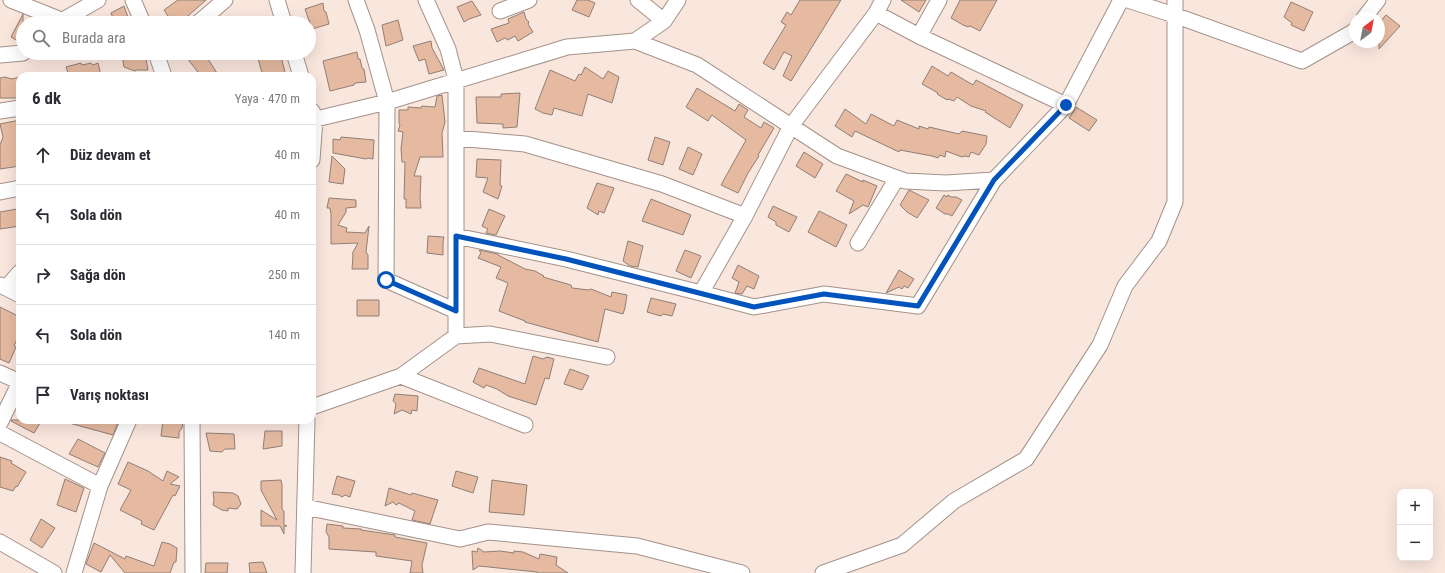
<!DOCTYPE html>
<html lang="tr">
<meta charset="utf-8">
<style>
:root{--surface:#fff;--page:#f7f7f7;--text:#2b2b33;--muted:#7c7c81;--line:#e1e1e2}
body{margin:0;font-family:"Roboto Condensed",sans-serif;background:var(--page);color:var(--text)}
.controls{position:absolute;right:12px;bottom:12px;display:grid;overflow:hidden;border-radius:8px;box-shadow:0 4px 16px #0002}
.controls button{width:36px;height:36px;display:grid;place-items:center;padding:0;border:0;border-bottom:1px solid var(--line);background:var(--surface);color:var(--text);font:20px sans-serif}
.compass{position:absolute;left:1349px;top:12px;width:36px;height:36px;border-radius:50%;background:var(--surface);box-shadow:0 4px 16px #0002;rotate:32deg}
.stop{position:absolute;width:12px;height:12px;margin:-9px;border:3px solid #0253bc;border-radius:50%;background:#fff}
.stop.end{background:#0253bc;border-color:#fff;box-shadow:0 1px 4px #0008}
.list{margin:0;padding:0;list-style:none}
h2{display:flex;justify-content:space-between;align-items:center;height:52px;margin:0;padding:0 16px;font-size:17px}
h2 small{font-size:13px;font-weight:400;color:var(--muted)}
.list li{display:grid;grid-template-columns:26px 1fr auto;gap:12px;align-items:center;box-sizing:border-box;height:60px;padding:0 16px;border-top:1px solid var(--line)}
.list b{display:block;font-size:15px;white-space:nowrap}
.list em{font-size:13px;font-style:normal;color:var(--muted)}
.icon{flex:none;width:22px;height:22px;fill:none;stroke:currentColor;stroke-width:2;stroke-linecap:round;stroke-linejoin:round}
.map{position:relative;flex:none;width:1445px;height:573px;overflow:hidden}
.search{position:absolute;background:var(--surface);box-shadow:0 4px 16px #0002;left:16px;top:16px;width:300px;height:44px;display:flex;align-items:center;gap:10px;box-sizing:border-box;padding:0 14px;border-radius:22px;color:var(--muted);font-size:15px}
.panel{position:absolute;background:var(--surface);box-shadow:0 4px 16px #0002;left:16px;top:72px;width:300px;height:352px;border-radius:12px}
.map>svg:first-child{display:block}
</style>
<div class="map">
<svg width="1445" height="573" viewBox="0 0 1445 573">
<rect width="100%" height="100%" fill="#f9e6dd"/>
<path fill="#e5baa0" stroke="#907f76" d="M178 0H206L180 23H174L172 22 164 10Z
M577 0H588L595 3 589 17 572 10Z
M800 0H841L791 81 783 76 792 56 784 52 774 70 763 63 786 25 781 22 787 12 791 15Z
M901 0H926L919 12Z
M960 0H997L980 31 970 26 968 27 963 25 951 18Z
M472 1 481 15 469 19 464 22 457 7Z
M1291 2 1313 12 1304 31 1291 25 1292 23 1284 17Z
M323 3 324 11 326 12 329 24 312 29 305 9Z
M124 6 130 23H115L111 13Z
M524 12 526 19 529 22 528 24 533 32 518 41 515 36 508 40 505 38 497 42 491 29 509 23 508 19Z
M23 14V44L11 37Z
M1386 15 1400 26 1379 49V23Z
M398 20 403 40 386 46 382 25Z
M431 41 432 48 444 70 429 74 425 59 419 61 413 46Z
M357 52 358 59H360L362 68 364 69 366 82 355 83 354 85 330 91 323 61Z
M127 53H145L148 70H137L135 71 124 67 122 55H126Z
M183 53H204L219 76H201Z
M262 53H280L286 76H263L257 55Z
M81 63 82 65 91 63 93 65 98 63 100 71 97 76H69L66 67Z
M932 66 948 76 951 72 973 85 976 80 1023 105 1010 128 985 112 986 111 971 106 957 97 954 101 948 99 947 100 937 94 938 93 922 84Z
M585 67 603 79 608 71 619 77 612 103 588 94 582 116 554 108 552 115 543 113 535 109 550 70 575 81 579 74 581 75Z
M5 77 12 79 20 77V98H0V78Z
M697 88 735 111 739 104 748 110 744 117 761 128 764 122 774 128 758 155 759 156 748 173 738 193 721 185 746 140 712 115 708 121 686 107Z
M520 93 517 127 503 128V124L477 123 476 97H501V94Z
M442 95 445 122 442 133 443 157H420L414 176H421L420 198 421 208H406V199H404L405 162H402L401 149 403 132 398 131 400 125 399 123V110H408V107L421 108 422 106 435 107 437 96Z
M1076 107 1097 120 1089 131 1069 118Z
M845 109 866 124 871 114 894 126 897 120 919 129V126L928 129 929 127 959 134 962 131 987 136 986 144 979 155 971 152 969 157 965 156 962 157 946 151 945 157 940 155 938 158 932 156 900 150 899 152 855 131 852 137 835 126Z
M20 120V166L0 169V145L3 137 0 124Z
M341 137 374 140 373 159 368 158 366 159 333 153V139L340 140Z
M655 137 670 142 663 165 648 160Z
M688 147 702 154 693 175 679 169Z
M804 152 823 164 815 178 796 166Z
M332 156 345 169 343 184 329 182Z
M477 159 501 160 500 185 502 186 498 199 483 192 488 178 476 177Z
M846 174 863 182V180L877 186 868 207 863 205 849 214 854 201 836 191Z
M597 183 614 188 604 213 599 211 598 215 587 208Z
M909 190 929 200 917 218 907 212 900 205Z
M944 195 947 197 948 195 951 197H956L962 200 952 216 948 214H945L936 208Z
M329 198 356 200V207L346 208V212L338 225 347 228 346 232 365 233 369 226 366 252 368 255V269H352L353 255 352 254 358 243 331 244V214L330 208H327Z
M651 199 691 215 683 235 642 221Z
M773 206 797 217 789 232 776 225V222L768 217Z
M17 209 19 216 20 226 0 229V212Z
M489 209 505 216 496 235 486 233 488 229 482 226Z
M819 211 847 225 836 247 808 232Z
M428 236 444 237 443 242V255L427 253Z
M628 241 643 246 638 267 630 266 623 261Z
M479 250 498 254V255L525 269 535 271 544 276 543 277 571 285 572 288 589 290 591 289 611 297 612 292 627 295 625 308 623 314 605 309 598 342 525 322V321L499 311 508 283 496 278 501 267 478 258 481 253Z
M685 250 701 256 691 278 676 271Z
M738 265 759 276 754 289 747 286 742 294 735 293 739 282 732 278Z
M899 270 914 279 908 288 904 286 902 289 899 287 886 293Z
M651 298 676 304 672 316 663 314 661 316 647 312Z
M357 300H379V316H357Z
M0 307 20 317V333L14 346 16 347 9 363 0 359Z
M533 356 543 359 547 357 554 359 549 379 545 378 536 405 508 396 497 389 486 385 484 388 473 382 479 368 525 384Z
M570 369 589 376 582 390 564 384Z
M395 394 418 396 417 411 412 410 411 414 402 410 394 414 396 404 393 401Z
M11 420H42L34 433 11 421Z
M69 420H119L113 435 69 423Z
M163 420 183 421 182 428 179 432V438L161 436Z
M265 431H282V446L263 449Z
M206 433 234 434 235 449H225L222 452 210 451Z
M78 439 105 453 98 467 69 454Z
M0 457 12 461 11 463 26 472 17 487 16 486 13 491 0 487Z
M128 462 148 471 163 481 167 471 179 477 170 484 180 486 175 496 173 495 154 530 141 524 142 521 120 510 131 490 118 484Z
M456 471 478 477 473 493 452 486Z
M337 476 355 481 350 497 345 495 342 497 339 495 332 494Z
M65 479 84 488 76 512 57 505Z
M281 480 282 485V509L284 511V525L287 526H284V534L280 526H261V510L277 520 261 490V481Z
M492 480 527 485 524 515 489 512Z
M389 488 411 495 412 493 438 500 430 524 412 520 415 511 399 503 396 505 393 502 385 506Z
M213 492 233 493 238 496 241 504 237 509 228 508V511L222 510 213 505 214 500Z
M41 519 55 528 42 548 30 540Z
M327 524 343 526V528L361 529V530L395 535V537L427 543 422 565 423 573H410L412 561 376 556V552L329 549V537L326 532Z
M162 542 170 544 177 548 176 562H174L170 573H125L110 555 101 572 86 564 94 543 125 559 126 556 154 566Z
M478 548 484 552 500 551 514 553V551L523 552 539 559 540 554 557 557 556 565 568 573H537V572L479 566 473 570 472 551 477 552Z
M263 562 267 573H250L249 563Z
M206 563H228L227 573H205Z"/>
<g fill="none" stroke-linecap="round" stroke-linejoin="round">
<defs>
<path id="minor" d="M11 0 61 20
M133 0 143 23
M277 0 284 23
M356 0 367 30 387 102 386 280 456 311
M638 0 664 21
M1128 0 1174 15 1302 61 1353 32 1355 30
M500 11 529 0
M876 13 919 36 1066 105
M1364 18 1378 0
M58 23 98 0
M198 23 225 0
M919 36 939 0
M635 41 664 21 678 0
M156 53 164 76
M294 53 301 76
M0 55 23 53
M0 111 20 108
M312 111 315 119 312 160
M312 120 387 102 567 47 635 41 697 65 837 156 905 181 946 183 994 180 1066 105 1121 0
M456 138 525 144 662 184 745 216
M0 192 20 188
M456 236 566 259 701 293 745 216 791 126 876 13 883 0
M858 243 897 178
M0 285 20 295
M6 288 20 272
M701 293 754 307 824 294 918 306 994 180
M456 336 490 334 607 357
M0 373 20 382
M401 376 525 425
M312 407 401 376 456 336V80L448 49 426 0
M192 420 193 573
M0 423 20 382
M0 433 100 486
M305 507 460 539 488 532 637 546 742 573
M0 542 54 573
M74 573 100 486 129 420
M303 573 307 420
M823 573 902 545 954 501 1026 459 1100 345 1125 286 1159 241 1175 202V0"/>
</defs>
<use href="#minor" stroke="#a39289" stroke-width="17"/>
<use href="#minor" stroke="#fff" stroke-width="15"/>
</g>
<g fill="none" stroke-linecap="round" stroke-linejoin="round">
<path stroke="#0253bc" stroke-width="5" d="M386 280 456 311V236L566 259 754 307 824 294 918 306 994 180 1066 105"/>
</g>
</svg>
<div class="controls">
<button>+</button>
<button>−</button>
</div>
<svg class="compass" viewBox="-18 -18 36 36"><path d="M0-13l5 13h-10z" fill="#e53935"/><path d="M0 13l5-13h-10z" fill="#7c7c81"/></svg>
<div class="stop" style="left:386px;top:280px"></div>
<div class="stop end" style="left:1066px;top:105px"></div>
<div class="search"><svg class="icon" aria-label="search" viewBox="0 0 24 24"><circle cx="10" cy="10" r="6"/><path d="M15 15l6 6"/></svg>Burada ara</div>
<section class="panel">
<h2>6 dk<small>Yaya · 470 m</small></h2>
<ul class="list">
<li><svg class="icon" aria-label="ahead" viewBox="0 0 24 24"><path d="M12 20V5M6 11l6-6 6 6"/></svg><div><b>Düz devam et</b></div><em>40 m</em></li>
<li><svg class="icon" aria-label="left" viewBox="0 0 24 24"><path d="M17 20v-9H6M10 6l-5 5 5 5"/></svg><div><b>Sola dön</b></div><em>40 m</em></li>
<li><svg class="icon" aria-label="right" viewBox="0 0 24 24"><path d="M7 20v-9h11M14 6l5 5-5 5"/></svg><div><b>Sağa dön</b></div><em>250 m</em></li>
<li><svg class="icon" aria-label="left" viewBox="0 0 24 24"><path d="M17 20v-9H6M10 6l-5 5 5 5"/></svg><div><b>Sola dön</b></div><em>140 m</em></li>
<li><svg class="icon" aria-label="arrive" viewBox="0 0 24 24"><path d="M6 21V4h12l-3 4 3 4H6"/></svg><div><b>Varış noktası</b></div></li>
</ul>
</section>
</div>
